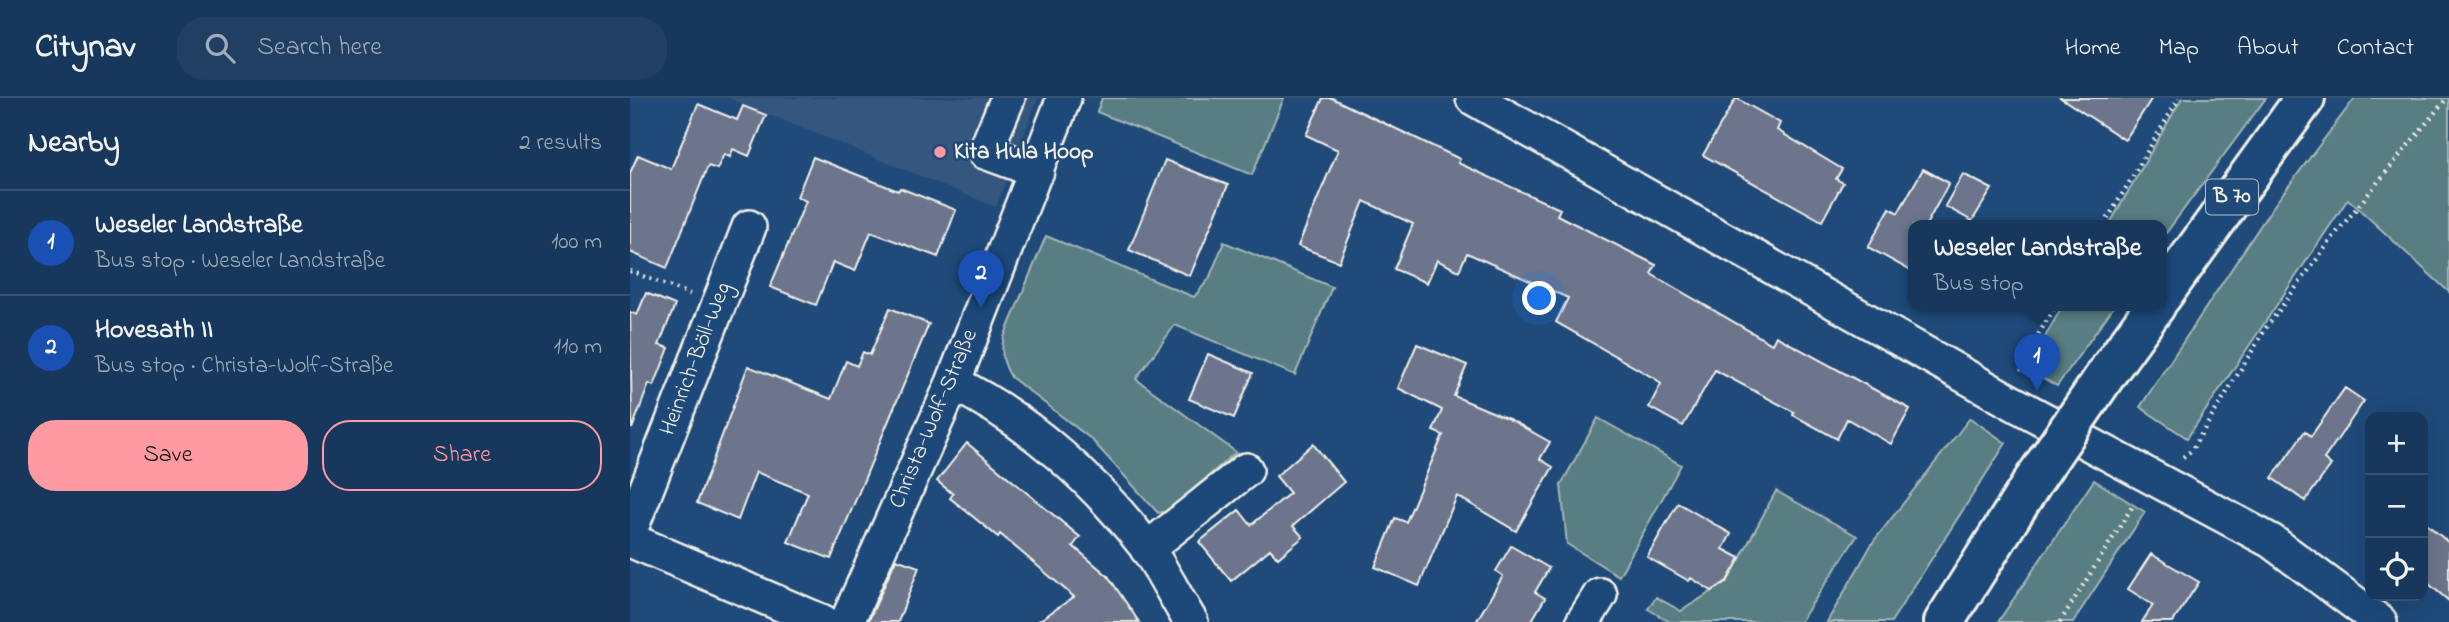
<!DOCTYPE html>
<meta charset="utf-8">
<style>
:root{--surface:#17385c;--page:#203f62;--text:#f1f3f6;--muted:#9eacbb;--line:#365272;--accent:#ff9aa2}
body{margin:0;font-family:"Indie Flower",sans-serif;background:var(--page);color:var(--text)}
.controls{position:absolute;right:21px;bottom:21px;display:grid;overflow:hidden;border-radius:14px;box-shadow:0 7px 28px #0002}
.controls button{width:63px;height:63px;display:grid;place-items:center;padding:0;border:0;border-bottom:2px solid var(--line);background:var(--surface);color:var(--text);font:35px sans-serif}
.you{position:absolute;left:910px;top:201px;width:24px;height:24px;margin:-18px;border:5px solid #fff;border-radius:50%;background:#1a73e8;box-shadow:0 0 0 10px #1a73e833}
.badge{display:grid;place-items:center;width:46px;height:46px;border-radius:50%;background:var(--accent);color:#fff;font-size:23px;font-weight:700}
.pin{position:absolute;translate:-50% -58px;filter:drop-shadow(0 2px 4px #0008)}
.pin::after{content:'';position:absolute;top:37px;width:24px;height:21px;background:inherit;clip-path:polygon(0 0,100% 0,50% 100%)}
.popup{position:absolute;left:1278px;top:122px;width:259px;height:91px;box-sizing:border-box;display:grid;place-content:center;border-radius:14px;background:var(--surface);filter:drop-shadow(0 2px 5px #0005);font-size:23px;white-space:nowrap;color:var(--muted)}
.popup b{font-size:26px;color:var(--text)}
.popup::after{content:'';position:absolute;left:50%;top:100%;margin-left:-14px;border:14px solid transparent;border-top-color:var(--surface)}
.list{margin:0;padding:0;list-style:none}
h2{display:flex;justify-content:space-between;align-items:center;height:91px;margin:0;padding:0 28px;font-size:30px}
h2 small{font-size:23px;font-weight:400;color:var(--muted)}
.list li{display:grid;grid-template-columns:46px 1fr auto;gap:21px;align-items:center;box-sizing:border-box;height:105px;padding:0 28px;border-top:2px solid var(--line)}
.list b{display:block;font-size:26px;white-space:nowrap}
.list p{margin:0;font-size:23px;white-space:nowrap;color:var(--muted)}
.list em{font-size:23px;font-style:normal;color:var(--muted)}
.actions{display:flex;gap:14px;padding:21px 28px}
.actions a{flex:1;padding:16px 0;border:2px solid var(--accent);border-radius:28px;text-align:center;font-size:24px;color:var(--accent)}
.actions .main{background:var(--accent);color:#111}
.icon{flex:none;width:38px;height:38px;fill:none;stroke:currentColor;stroke-width:2;stroke-linecap:round;stroke-linejoin:round}
.map{position:relative;flex:none;width:1819px;height:524px;overflow:hidden}
header{display:flex;align-items:center;gap:42px;box-sizing:border-box;height:98px;padding:0 35px;background:var(--surface);border-bottom:2px solid var(--line)}
header strong{font-size:33px}
nav{display:flex;gap:38px;margin-inline-start:auto;font-size:24px}
.search{width:490px;height:63px;background:var(--page);display:flex;align-items:center;gap:18px;box-sizing:border-box;padding:0 24px;border-radius:28px;color:var(--muted);font-size:26px}
main{display:flex}
aside{flex:1;background:var(--surface)}
.map>svg:first-child{display:block}
</style>
<header>
<strong>Citynav</strong>
<div class="search"><svg class="icon" aria-label="search" viewBox="0 0 24 24"><circle cx="10" cy="10" r="6"/><path d="M15 15l6 6"/></svg>Search here</div>
<nav><a>Home</a><a>Map</a><a>About</a><a>Contact</a></nav>
</header>
<main>
<aside>
<h2>Nearby<small>2 results</small></h2>
<ul class="list">
<li><span class="badge" style="background:#1a4fb4">1</span><div><b>Weseler Landstraße</b><p>Bus stop · Weseler Landstraße</p></div><em>100 m</em></li>
<li><span class="badge" style="background:#1a4fb4">2</span><div><b>Hovesath II</b><p>Bus stop · Christa-Wolf-Straße</p></div><em>110 m</em></li>
</ul>
<div class="actions"><a class="main">Save</a><a>Share</a></div>
</aside>
<div class="map">
<svg width="1819" height="524" viewBox="0 0 1819 524">
<rect width="100%" height="100%" fill="#1f4a7a"/>
<filter id="ink" filterUnits="userSpaceOnUse"><feTurbulence type="fractalNoise" baseFrequency=".0143" numOctaves="2"/><feDisplacementMap in="SourceGraphic" scale="14" xChannelSelector="R" yChannelSelector="G"/><feConvolveMatrix kernelMatrix="1 2 1 2 8 2 1 2 1" color-interpolation-filters="sRGB"/></filter>
<g filter="url(#ink)">
<path fill="#36577f" d="M98 0H408L366 109Z"/>
<path fill="#597d82" stroke="#a6b7b5" stroke-width="2" d="M472 0H654L622 77 467 14Z
M1552 0H1636L1531 142V127H1479Z
M1725 0H1819V194L1718 101 1557 340 1510 309 1642 110Z
M416 138 564 199 579 181 594 144 702 189 665 277 545 227 506 281 606 354 538 413 528 415 461 341 381 279C373 265 370 255 374 239Z
M1433 207H1485L1427 288 1397 271Z
M968 320 1051 367 989 478 937 446 931 387Z
M1340 320 1376 345 1261 524H1197L1243 444Z
M1464 382 1515 414 1443 524H1368Z
M1146 393 1227 438 1170 524H1040L1018 511 1026 499 1051 513 1098 483Z"/>
<path fill="#6c758c" stroke="#f4f1e8" stroke-width="2" d="M693 0H702L720 9 830 61 828 65 930 111 927 117 1026 167 1021 176 1142 246 1146 238 1280 311 1261 346 1217 321 1207 341 1163 317 1164 314 1085 272 1053 328 1019 309 1031 286 1027 282 926 224 938 200 837 155 829 173 807 162 797 185 764 171 783 126 734 103 709 164 668 148 708 52 676 37Z
M1106 0 1150 25 1147 32 1212 71 1206 81 1213 85 1192 123 1073 57Z
M1431 0H1522L1495 42Z
M68 6 107 22 113 8 136 17 119 58 103 51 100 59 94 56 87 71 78 68 37 170 0 154V75L8 57 41 71Z
M183 59 268 93 270 90 326 112 308 159 241 134 225 173 203 164 186 207 140 189 176 103 167 99Z
M535 62 598 87 560 178 499 152Z
M1293 71 1319 85 1296 127H1283V174L1238 149 1260 110 1268 115Z
M1333 76 1362 91 1342 123 1315 108Z
M16 195 45 207 29 247 39 250 24 288 19 286 2 331 0 214 7 217Z
M260 210 299 226 201 461 158 444 178 395 126 374 108 422 67 405 118 268 201 301 216 263 227 268 233 254 240 257Z
M787 246 837 267 824 298 881 322 920 344 910 361 923 369 886 433 827 398 789 488 745 469 765 420 776 424 813 337 803 333 812 312 768 290Z
M578 256 623 275 604 320 559 301Z
M1715 290 1734 303 1694 361 1701 367 1675 403 1642 380 1675 333 1681 338Z
M337 345 450 439 443 448 478 478 509 524H407L444 499 370 436 368 439 320 400 323 396 307 383Z
M683 346 714 384 663 428 673 439 648 460 640 451 601 483 569 444 609 412 621 427 660 395 646 378Z
M1048 405 1101 436 1093 451 1110 460 1097 483 1082 493 1061 480 1059 483 1017 459Z
M1793 423 1819 445V503L1793 481Z
M881 448 919 470 905 494 915 500 901 524H846L873 478 866 473Z
M1521 456 1569 484 1543 524H1512L1523 507 1498 491Z
M266 461 289 469 268 524H238Z"/>
<g fill="none" stroke-linecap="round" stroke-linejoin="round">
<defs>
<path id="minor" d="M378 0 355 54 407 73
M843 0 1383 305 1641 443 1750 524
M323 285C398 321 466 384 517 450 533 473 546 500 561 524
M0 433 119 129
M0 442 193 524
M517 451 616 372
M217 524 323 285 434 0
M953 524 970 497"/>
<path id="major" d="M1531 199 1675 0
M1479 272 1526 207
M1314 524 1404 382"/>
</defs>
<use href="#minor" stroke="#f4f1e8" stroke-width="38"/>
<use href="#major" stroke="#f4f1e8" stroke-width="44"/>
<path stroke="#f4f1e8" stroke-width="4.5" stroke-dasharray="2 5" stroke-linecap="butt" d="M1474 127 1549 0
M0 173 60 196
M1392 273 1390 267 1426 207
M1553 359 1561 353 1636 230 1707 134 1817 0
M1430 524 1504 406"/>
<use href="#minor" stroke="#1f4a7a" stroke-width="33"/>
<use href="#major" stroke="#1f4a7a" stroke-width="38"/>
<defs>
<path id="major-bridge" d="M1404 382 1479 272"/>
</defs>
<use href="#major-bridge" stroke="#f4f1e8" stroke-width="44" stroke-linecap="butt"/>
<use href="#major-bridge" stroke="#1f4a7a" stroke-width="38"/>
</g>
</g>
<circle fill="#ff9aa2" stroke="#1f4a7a" stroke-width="2.5" cx="310" cy="54" r="7"/>
<g text-anchor="middle" dominant-baseline="central" stroke-width="5" stroke-linejoin="round" paint-order="stroke">
<rect fill="#1f4a7a" stroke="#b4bfc7" stroke-width="2" x="1576" y="81.5" width="52" height="35" rx="5"/>
<g font-size="21" font-weight="bold" fill="#f4f1e8">
<text x="1602" y="99">B 70</text>
</g>
<g font-size="23" font-weight="bold" fill="#f4f1e8" stroke="#1f4a7a" text-anchor="start">
<text x="324" y="54">Kita Hula Hoop</text>
</g>
<g font-size="23" fill="#f4f1e8" stroke="#1f4a7a">
<text transform="translate(66 261) rotate(-69)">Heinrich-Böll-Weg</text>
<text transform="translate(304 321) rotate(-67)">Christa-Wolf-Straße</text>
</g>
</g>
</svg>
<div class="controls">
<button>+</button>
<button>−</button>
<button><svg class="icon" aria-label="locate" viewBox="0 0 24 24"><circle cx="12" cy="12" r="6"/><path d="M12 2v4M12 18v4M2 12h4M18 12h4"/></svg></button>
</div>
<div class="you"></div>
<div class="pin badge" style="left:1407px;top:293px;background:#1a4fb4">1</div>
<div class="popup"><b>Weseler Landstraße</b>Bus stop</div>
<div class="pin badge" style="left:351px;top:210px;background:#1a4fb4">2</div>
</div>
</main>
